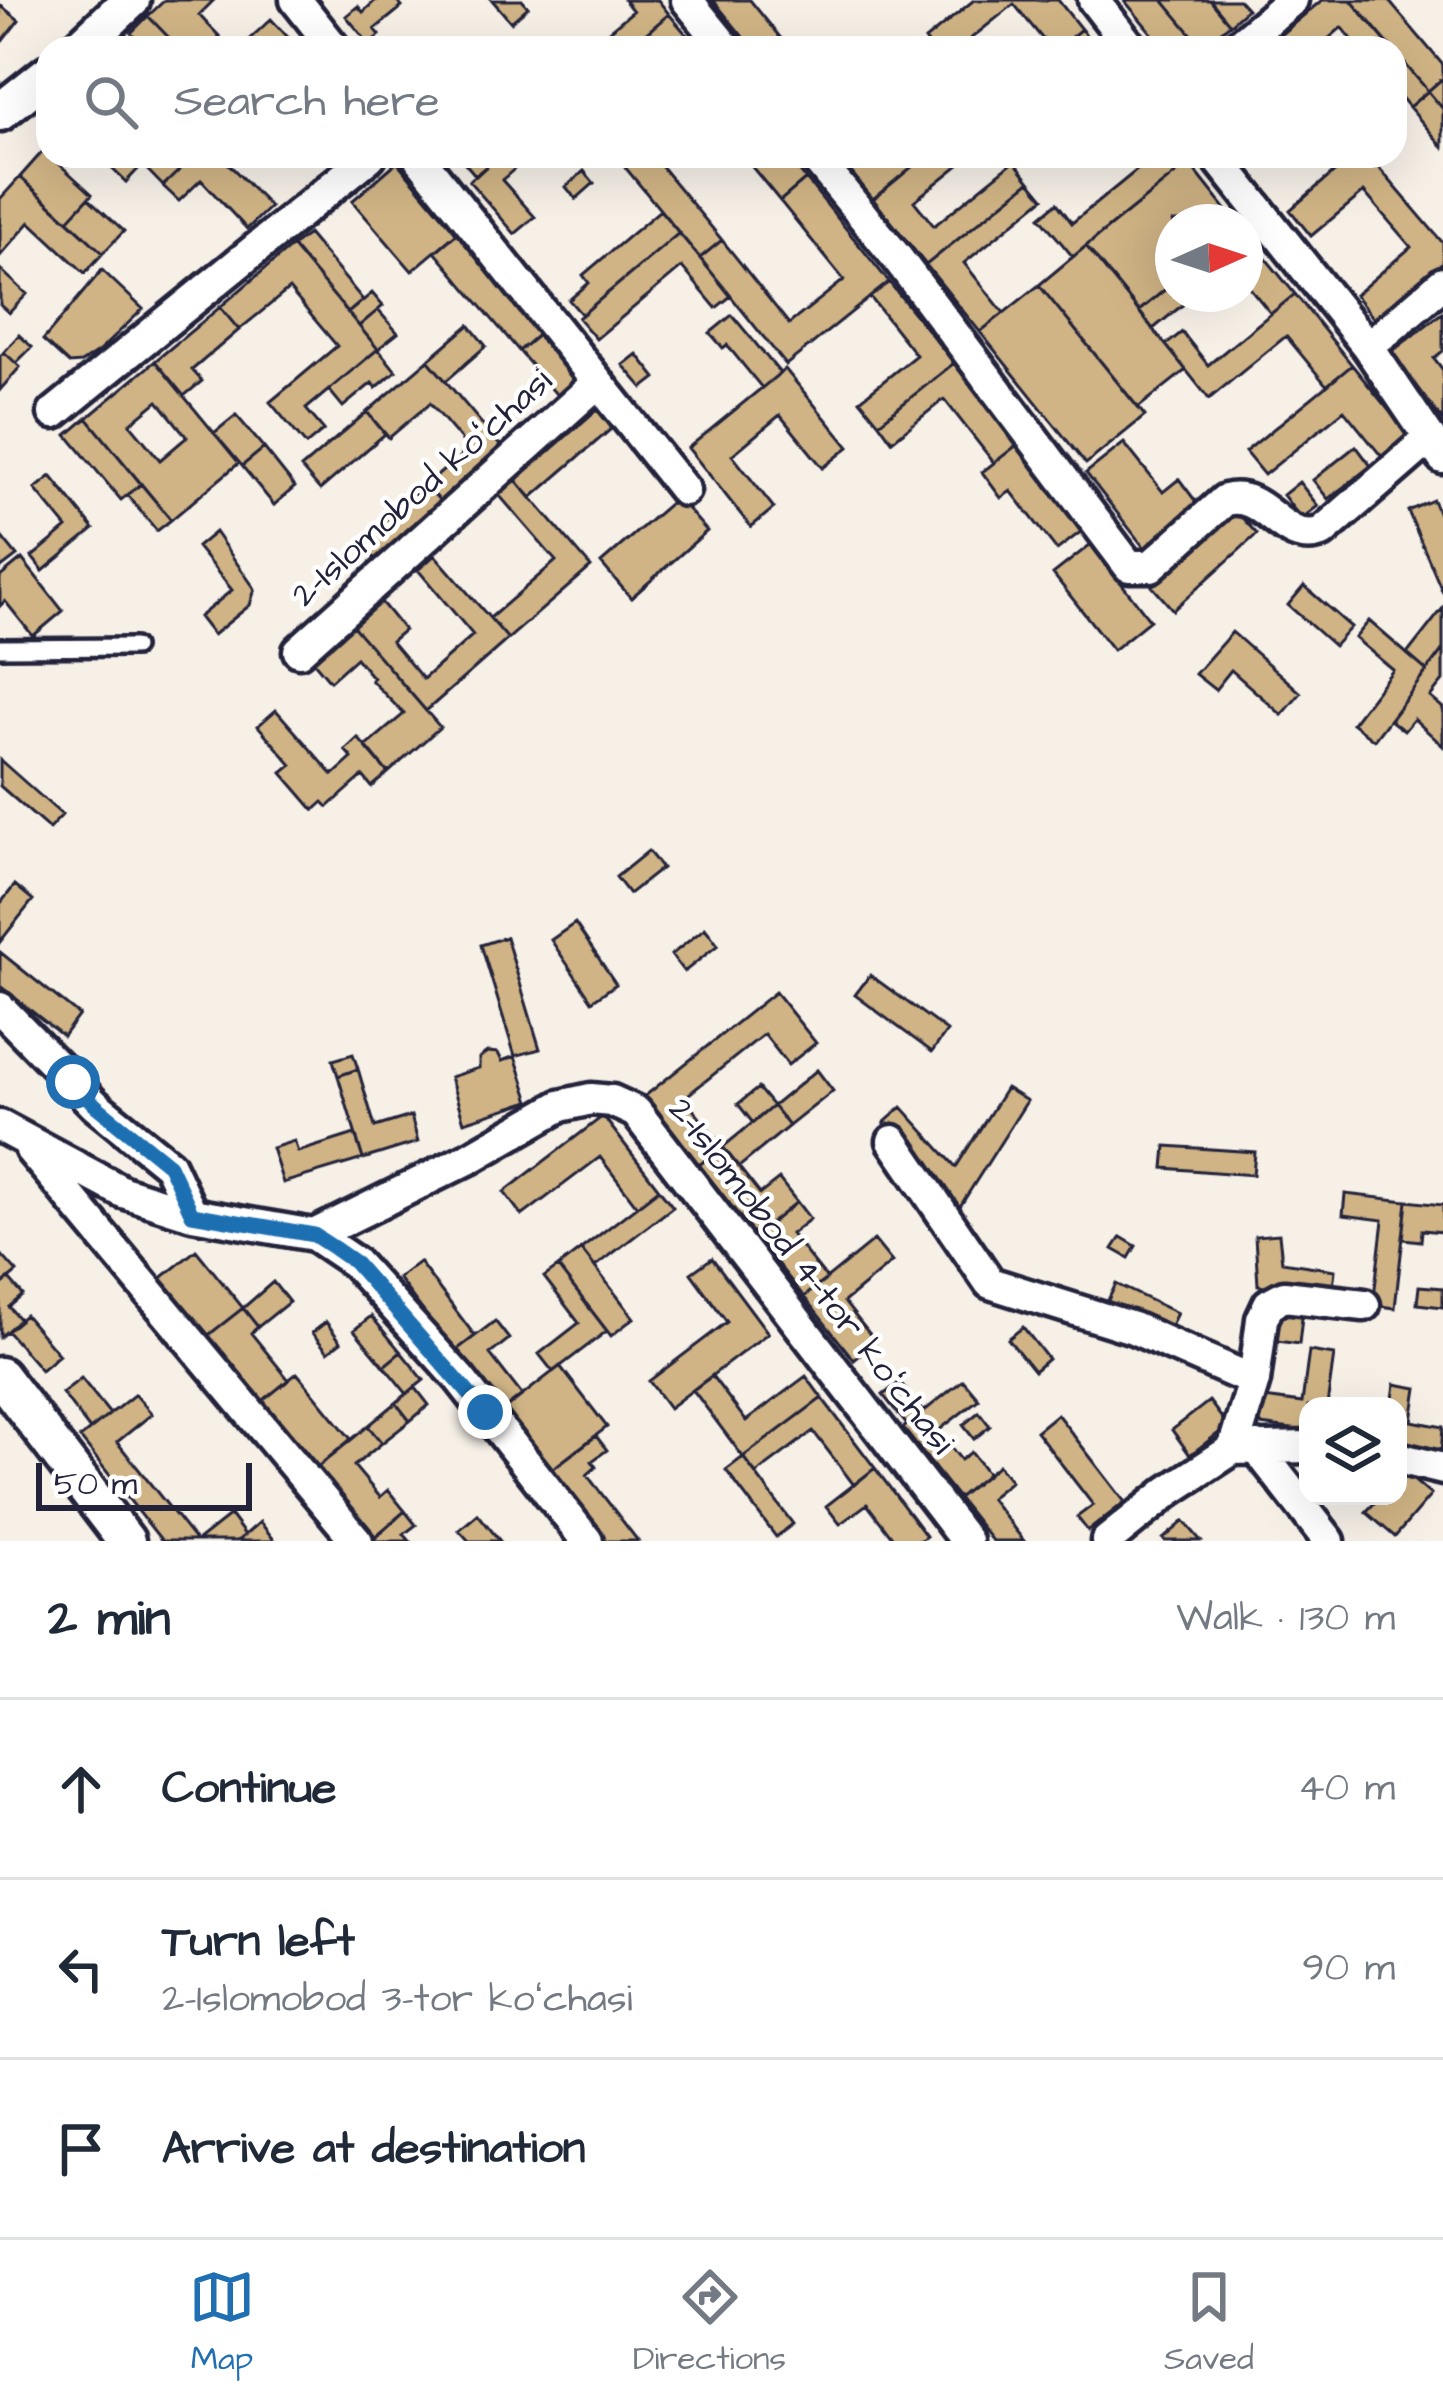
<!DOCTYPE html>
<meta charset="utf-8">
<style>
:root{--surface:#fff;--page:#f2f2f3;--text:#1f2937;--muted:#747a83;--line:#e0e1e3;--accent:#1f6fb2}
body{margin:0;font-family:"Architects Daughter",sans-serif;background:var(--page);color:var(--text)}
.controls{position:absolute;right:36px;bottom:36px;display:grid;overflow:hidden;border-radius:24px;box-shadow:0 12px 48px #0002}
.controls button{width:108px;height:108px;display:grid;place-items:center;padding:0;border:0;border-bottom:3px solid var(--line);background:var(--surface);color:var(--text);font:60px sans-serif}
.compass{position:absolute;left:1155px;top:204px;width:108px;height:108px;border-radius:50%;background:var(--surface);box-shadow:0 12px 48px #0002;rotate:87deg}
.scale{position:absolute;left:36px;bottom:30px;width:216px;box-sizing:border-box;padding-left:12px;border:6px solid #22223b;border-top:0;font-size:33px;line-height:42px;white-space:nowrap;color:#22223b;-webkit-text-stroke:9px #fff;paint-order:stroke}
.stop{position:absolute;width:36px;height:36px;margin:-27px;border:9px solid #1f6fb2;border-radius:50%;background:#fff}
.stop.end{background:#1f6fb2;border-color:#fff;box-shadow:0 3px 12px #0008}
.list{margin:0;padding:0;list-style:none}
h2{display:flex;justify-content:space-between;align-items:center;height:156px;margin:0;padding:0 48px;font-size:51px}
h2 small{font-size:39px;font-weight:400;color:var(--muted)}
.list li{display:grid;grid-template-columns:78px 1fr auto;gap:36px;align-items:center;box-sizing:border-box;height:180px;padding:0 48px;border-top:3px solid var(--line)}
.list b{display:block;font-size:45px;white-space:nowrap}
.list p{margin:0;font-size:39px;white-space:nowrap;color:var(--muted)}
.list em{font-size:39px;font-style:normal;color:var(--muted)}
.icon{flex:none;width:66px;height:66px;fill:none;stroke:currentColor;stroke-width:2;stroke-linecap:round;stroke-linejoin:round}
.map{position:relative;flex:none;width:1443px;height:1541px;overflow:hidden}
.search{position:absolute;background:var(--surface);box-shadow:0 12px 48px #0002;left:36px;right:36px;top:36px;height:132px;display:flex;align-items:center;gap:30px;box-sizing:border-box;padding:0 42px;border-radius:36px;color:var(--muted);font-size:45px}
.sheet{height:696px;background:var(--surface)}
nav{display:flex;justify-content:space-around;align-items:center;box-sizing:border-box;height:168px;border-top:3px solid var(--line);background:var(--surface);font-size:33px;color:var(--muted)}
nav a{display:grid;justify-items:center;gap:6px}
nav .on{color:var(--accent)}
.map>svg:first-child{display:block}
</style>
<div class="map">
<svg width="1443" height="1541" viewBox="0 0 1443 1541">
<rect width="100%" height="100%" fill="#f6f0e7"/>
<filter id="ink" filterUnits="userSpaceOnUse"><feTurbulence type="fractalNoise" baseFrequency=".00833" numOctaves="2"/><feDisplacementMap in="SourceGraphic" scale="24" xChannelSelector="R" yChannelSelector="G"/><feConvolveMatrix kernelMatrix="1 2 1 2 8 2 1 2 1" color-interpolation-filters="sRGB"/></filter>
<g filter="url(#ink)">
<path fill="#d0b485" stroke="#22223b" stroke-width="3" fill-rule="evenodd" d="M165 0H214L199 15 220 37 207 48H179L148 16Z
M376 0H396L402 7 375 29 380 35 369 44 346 16 358 6 363 12Z
M492 0H522L528 7 511 22Z
M624 0H658L669 14 629 48H588L633 11Z
M713 0H750L787 46 752 48Z
M974 0H1058L1081 29 1058 48H1050L1014 4 959 48H931L925 40Z
M1124 0H1163L1203 48H1164Z
M1163 0H1210L1230 24 1202 47Z
M1210 0H1239L1247 9 1230 24Z
M1322 0H1351L1391 48H1359L1342 27 1318 48H1291L1280 35Z
M1351 0H1388L1443 65V78L1428 91Z
M0 5 19 20 1 43 0 42Z
M669 14 698 48H629Z
M148 16 179 48H146L131 33Z
M271 19 298 48H240Z
M1081 29 1096 48H1058Z
M1395 52 1428 91 1409 107 1395 90Z
M1443 78V109L1428 91Z
M1428 91 1443 109V147L1409 107Z
M44 150 92 194 68 220 20 177Z
M99 156H134L142 165 126 182Z
M134 156H194L163 186Z
M194 156H221L270 207 247 229 201 180 179 201 163 186Z
M459 156H483L489 164 476 176Z
M498 156H529L502 180 535 217 515 234 469 181Z
M636 156H673L661 166 722 240 700 258 624 166Z
M743 156H787L806 179 780 201Z
M838 156 878 158 925 156 873 199Z
M925 156H970L914 201 934 226 1014 161 1030 181 926 265 873 199Z
M1144 156H1183L1189 163 1073 257 1040 217 1057 203 1072 223 1148 161Z
M1353 156H1369L1443 243V262L1375 320 1355 295 1411 247 1364 192 1311 236 1290 210Z
M397 162 457 233 412 271 352 201Z
M1189 163 1236 222H1173V283L1139 311 1086 246Z
M584 171 594 183 576 199 566 187Z
M20 177 103 253 85 273 30 222 0 256V199Z
M806 179 889 282 786 365 700 258 722 240 789 324 844 280 780 201Z
M1030 181 1044 198 964 263 1004 313 980 332 926 265Z
M88 198 124 231 103 253 68 220Z
M660 210 679 233 582 315 569 300 589 283 583 275Z
M457 233 541 332 519 351 435 252Z
M679 233 731 296 716 308 682 267 596 339 578 318Z
M1245 233 1295 294 1271 314 1245 282Z
M308 234 363 300 348 313 292 246Z
M292 246 378 349 306 409 324 430 306 445 270 402 337 346 289 289 239 330 220 307Z
M1086 246 1186 370 1138 408 1039 285Z
M0 269 27 294 9 313 0 305Z
M102 270 143 309 99 351 81 363 69 364 43 340Z
M889 282 954 363 879 423 860 400 916 355 870 297Z
M1173 283V294H1196L1153 329 1139 311Z
M1039 285 1145 416 1086 464 980 332Z
M372 293 383 306 359 326 348 313Z
M1295 294 1352 365 1327 386 1286 336 1209 399 1166 345 1182 332 1208 365Z
M220 307 239 330 192 370 202 381 184 396 155 361Z
M378 310 398 333 378 349 359 326Z
M1443 312V351L1434 358 1443 370V421L1390 353Z
M732 315 780 373 762 388 727 345 723 348 710 333Z
M469 325 486 346 446 381 428 360Z
M541 332 583 381 561 400 519 351Z
M19 335 32 347 16 363 4 352Z
M378 349 396 371 376 388 372 383 343 407 329 390Z
M4 352 20 367 0 390V356Z
M637 354 656 378 643 388 623 365Z
M428 360 509 456 447 509 426 485 469 449 430 403 389 438 367 412Z
M155 361 239 463 171 520 87 418ZM158 401 187 437 160 460 130 424Z
M954 363 1017 445 994 463 944 399 892 441 879 423Z
M1352 365 1409 435 1382 457 1344 410 1264 475 1245 452Z
M785 369 849 447 823 468 780 415 732 455 774 508 751 527 688 448Z
M602 405 618 423 531 498 516 480Z
M367 412 385 434 320 490 301 468Z
M236 415 264 448 242 466 214 433Z
M87 418 141 484 121 500 67 435Z
M1124 443 1163 492 1179 479 1200 507 1146 550 1086 473Z
M1017 445 1082 531 1057 550 1011 491 1001 498 982 472Z
M1356 446 1371 466 1328 499 1313 480Z
M264 448 295 487 274 505 242 466Z
M51 476 94 529 43 571 32 557 67 528 35 489Z
M516 480 591 567 508 639 490 618 556 561 499 495Z
M1299 482 1318 506 1301 519 1283 495Z
M141 484 171 520 157 531 127 495Z
M426 485 447 509 380 565 360 541Z
M677 497 707 531 631 598 601 563Z
M1433 500 1443 524V593L1408 511Z
M1235 510 1257 534 1173 610 1152 586Z
M215 532 255 589 250 605 213 635 199 617 232 590 197 547Z
M0 535 17 556 0 569Z
M1091 544 1150 620 1113 650 1053 574Z
M435 555 508 639 426 711 353 626 381 602 404 630 391 641 423 679 473 635 418 570Z
M22 559 63 611 33 636 5 601 0 606V577Z
M1304 586 1351 627 1334 646 1288 605Z
M1443 608V649L1427 671 1407 654Z
M1369 621 1427 671 1374 740 1352 723 1393 670 1355 638Z
M353 626 440 727 388 773 366 746 404 714 371 680 373 678 356 658 330 681 313 661Z
M1232 632 1301 693 1282 715 1231 670 1215 690 1195 674Z
M1443 649V681L1430 697 1443 708V746L1414 719 1404 731 1390 720Z
M276 710 333 775 352 758 345 750 358 738 388 773 372 787 363 776 328 807 323 802 314 810 282 773 292 765 258 726Z
M0 760 62 815 49 829 0 786Z
M648 851 662 868 629 894 616 877Z
M15 885 33 900 0 942V904Z
M575 923 616 984 592 1001 551 940Z
M705 928 718 945 684 972 671 955Z
M506 937 540 1049 515 1056 481 945Z
M0 952 79 1015 63 1036 0 986Z
M870 975 947 1031 932 1052 855 995Z
M775 992 816 1043 788 1065 764 1034 684 1098 723 1147 699 1165 645 1096Z
M487 1052 498 1053 502 1061 515 1056 530 1101 464 1122 450 1077 479 1068V1058Z
M353 1054 358 1069 338 1076 333 1060Z
M358 1069 375 1127 411 1116 418 1142 363 1159 338 1076Z
M817 1070 833 1091 789 1126 773 1106Z
M758 1088 773 1106 753 1123 738 1104Z
M1006 1088 1027 1101 959 1208 884 1123 902 1107 956 1167Z
M773 1106 789 1126 739 1167 723 1147Z
M603 1116 659 1189 637 1206 600 1157 522 1216 504 1192Z
M355 1134 363 1159 283 1183 272 1148 294 1141 298 1152Z
M1166 1146 1255 1152 1253 1175 1164 1168Z
M723 1147 760 1194 779 1179 797 1202 755 1236 699 1165Z
M659 1189 673 1207 595 1267 581 1249Z
M1345 1194 1407 1201 1395 1308 1373 1305 1383 1220 1343 1215Z
M1407 1201 1443 1205V1232L1422 1230 1421 1241 1403 1239Z
M797 1202 810 1219 791 1234 827 1279 804 1297 755 1236Z
M1279 1234 1282 1262 1335 1270 1332 1297 1258 1285 1255 1236Z
M1121 1237 1136 1246 1129 1258 1113 1249Z
M874 1240 892 1262 844 1302 876 1342 854 1360 804 1297Z
M581 1249 634 1318 611 1336 558 1267Z
M196 1250 243 1308 206 1337 159 1280Z
M0 1253 17 1272 0 1286Z
M712 1258 768 1333 669 1408 649 1381 727 1322 691 1273Z
M419 1262 475 1336 454 1352 398 1278Z
M558 1267 607 1331 553 1372 539 1354 579 1323 544 1277Z
M9 1279 23 1295 9 1307 20 1320 0 1337V1286Z
M273 1282 289 1302 258 1327 243 1308Z
M1116 1284 1177 1313 1165 1338 1104 1308Z
M1419 1286 1443 1288V1307L1417 1304Z
M1274 1304 1303 1308 1299 1344 1270 1340Z
M243 1308 258 1327 251 1333 289 1380 260 1403 206 1337Z
M25 1315 59 1355 41 1370 7 1331Z
M371 1316 401 1352 384 1366 354 1330Z
M495 1321 509 1339 490 1354 522 1395 501 1412 454 1352Z
M326 1322 341 1342 328 1352 312 1333Z
M1023 1327 1048 1359 1034 1371 1008 1339Z
M1309 1351 1334 1355 1327 1406H1308V1431L1260 1425 1264 1398 1302 1403Z
M401 1352 424 1380 407 1394 384 1366Z
M560 1366 607 1427 547 1473 501 1412Z
M297 1373 351 1439 314 1470 260 1403Z
M712 1376 746 1421 806 1376 822 1398 743 1457 693 1390Z
M81 1378 110 1414 90 1430 62 1393Z
M963 1380 979 1399 938 1431 961 1460 971 1452 988 1474 958 1498 903 1428Z
M900 1382 923 1412 907 1425 883 1395Z
M1395 1384 1417 1388 1412 1421 1443 1427 1441 1454 1398 1446V1406H1392Z
M415 1387 429 1405 410 1421 396 1403Z
M135 1394 152 1414 117 1442 196 1541H162L80 1438Z
M822 1398 875 1468 854 1485 813 1431 756 1474 743 1457Z
M1209 1401 1228 1426 1190 1455 1172 1430Z
M396 1403 410 1421 382 1443 368 1426Z
M979 1412 990 1426 974 1439 963 1425Z
M1057 1414 1125 1502 1088 1531 1077 1517 1093 1505 1036 1431Z
M368 1426 382 1443 354 1466 380 1497 388 1490 405 1511 371 1540 314 1470Z
M596 1436 607 1450 592 1461 596 1467 587 1475 638 1541H599L547 1473Z
M743 1457 793 1524 776 1537 726 1470Z
M998 1465 1011 1481 990 1498 1024 1541H992L958 1498Z
M875 1468 926 1536 920 1541H895L867 1504 840 1524 826 1506Z
M1403 1471 1431 1495 1395 1537 1366 1512 1381 1496H1398V1476Z
M405 1511 416 1525 404 1534 410 1541H372Z
M478 1514 500 1541H469L459 1530Z
M230 1515 245 1535 237 1541H197Z
M1184 1521 1201 1541H1165L1163 1539Z
M260 1522 275 1541H237L245 1535Z"/>
<g fill="none" stroke-linecap="round" stroke-linejoin="round">
<defs>
<path id="service" d="M0 648 134 647"/>
<path id="minor" d="M296 0 334 48
M687 0 726 48
M1094 0 1131 48
M1235 48 1292 0
M418 156 684 490
M814 156 898 259 1129 566H1151L1225 500C1266 489 1281 547 1322 532L1430 438
M1216 156 1368 347 1443 283
M1368 347 1443 458
M54 413 370 156
M299 651 596 384
M0 1008 95 1105 169 1165 192 1214
M0 1126 123 1192 192 1214 314 1235 354 1262 460 1379 587 1541
M893 1141 990 1283 1133 1328 1254 1381
M31 1150 357 1541
M314 1235 470 1158 560 1106 591 1099 612 1101 636 1112 966 1541
M1256 1447 1329 1541
M1233 1449 1254 1381 1262 1319 1269 1304 1284 1296 1364 1305
M1398 1458 1443 1469
M1107 1541 1169 1491 1233 1449 1308 1447"/>
<path id="tertiary" d="M80 48 131 0
M0 112 48 74
M0 1376 126 1541"/>
</defs>
<use href="#service" stroke="#22223b" stroke-width="24"/>
<use href="#minor" stroke="#22223b" stroke-width="39"/>
<use href="#tertiary" stroke="#22223b" stroke-width="45"/>
<use href="#service" stroke="#fff" stroke-width="15"/>
<use href="#minor" stroke="#fff" stroke-width="30"/>
<use href="#tertiary" stroke="#fff" stroke-width="36"/>
</g>
</g>
<g fill="none" stroke-linecap="round" stroke-linejoin="round" filter="url(#ink)">
<path stroke="#1f6fb2" stroke-width="15" d="M73 1082 95 1105 169 1165 192 1214 314 1235 334 1248 354 1262 485 1412"/>
</g>
<g text-anchor="middle" dominant-baseline="central" stroke-width="9" stroke-linejoin="round" paint-order="stroke">
<g font-size="36" fill="#22223b" stroke="#fff">
<text transform="translate(422 488) rotate(-42)">2-Islomobod koʻchasi</text>
<text transform="translate(811 1276) rotate(52)">2-Islomobod 4-tor koʻchasi</text>
</g>
</g>
</svg>
<div class="controls">
<button><svg class="icon" aria-label="layers" viewBox="0 0 24 24"><path d="M12 4l9 5-9 5-9-5zM3 14l9 5 9-5"/></svg></button>
</div>
<svg class="compass" viewBox="-18 -18 36 36"><path d="M0-13l5 13h-10z" fill="#e53935"/><path d="M0 13l5-13h-10z" fill="#747a83"/></svg>
<div class="scale">50 m</div>
<div class="stop" style="left:73px;top:1082px"></div>
<div class="stop end" style="left:485px;top:1412px"></div>
<div class="search"><svg class="icon" aria-label="search" viewBox="0 0 24 24"><circle cx="10" cy="10" r="6"/><path d="M15 15l6 6"/></svg>Search here</div>
</div>
<section class="sheet">
<h2>2 min<small>Walk · 130 m</small></h2>
<ul class="list">
<li><svg class="icon" aria-label="ahead" viewBox="0 0 24 24"><path d="M12 20V5M6 11l6-6 6 6"/></svg><div><b>Continue</b></div><em>40 m</em></li>
<li><svg class="icon" aria-label="left" viewBox="0 0 24 24"><path d="M17 20v-9H6M10 6l-5 5 5 5"/></svg><div><b>Turn left</b><p>2-Islomobod 3-tor koʻchasi</p></div><em>90 m</em></li>
<li><svg class="icon" aria-label="arrive" viewBox="0 0 24 24"><path d="M6 21V4h12l-3 4 3 4H6"/></svg><div><b>Arrive at destination</b></div></li>
</ul>
</section>
<nav>
<a class="on"><svg class="icon" aria-label="map" viewBox="0 0 24 24"><path d="M3 6l6-2 6 2 6-2v14l-6 2-6-2-6 2zM9 4v14M15 6v14"/></svg>Map</a>
<a><svg class="icon" aria-label="directions" viewBox="0 0 24 24"><path d="M12 3l9 9-9 9-9-9zM9 14v-3h6M13 9l2 2-2 2"/></svg>Directions</a>
<a><svg class="icon" aria-label="saved" viewBox="0 0 24 24"><path d="M7 4h10v16l-5-4-5 4z"/></svg>Saved</a>
</nav>
